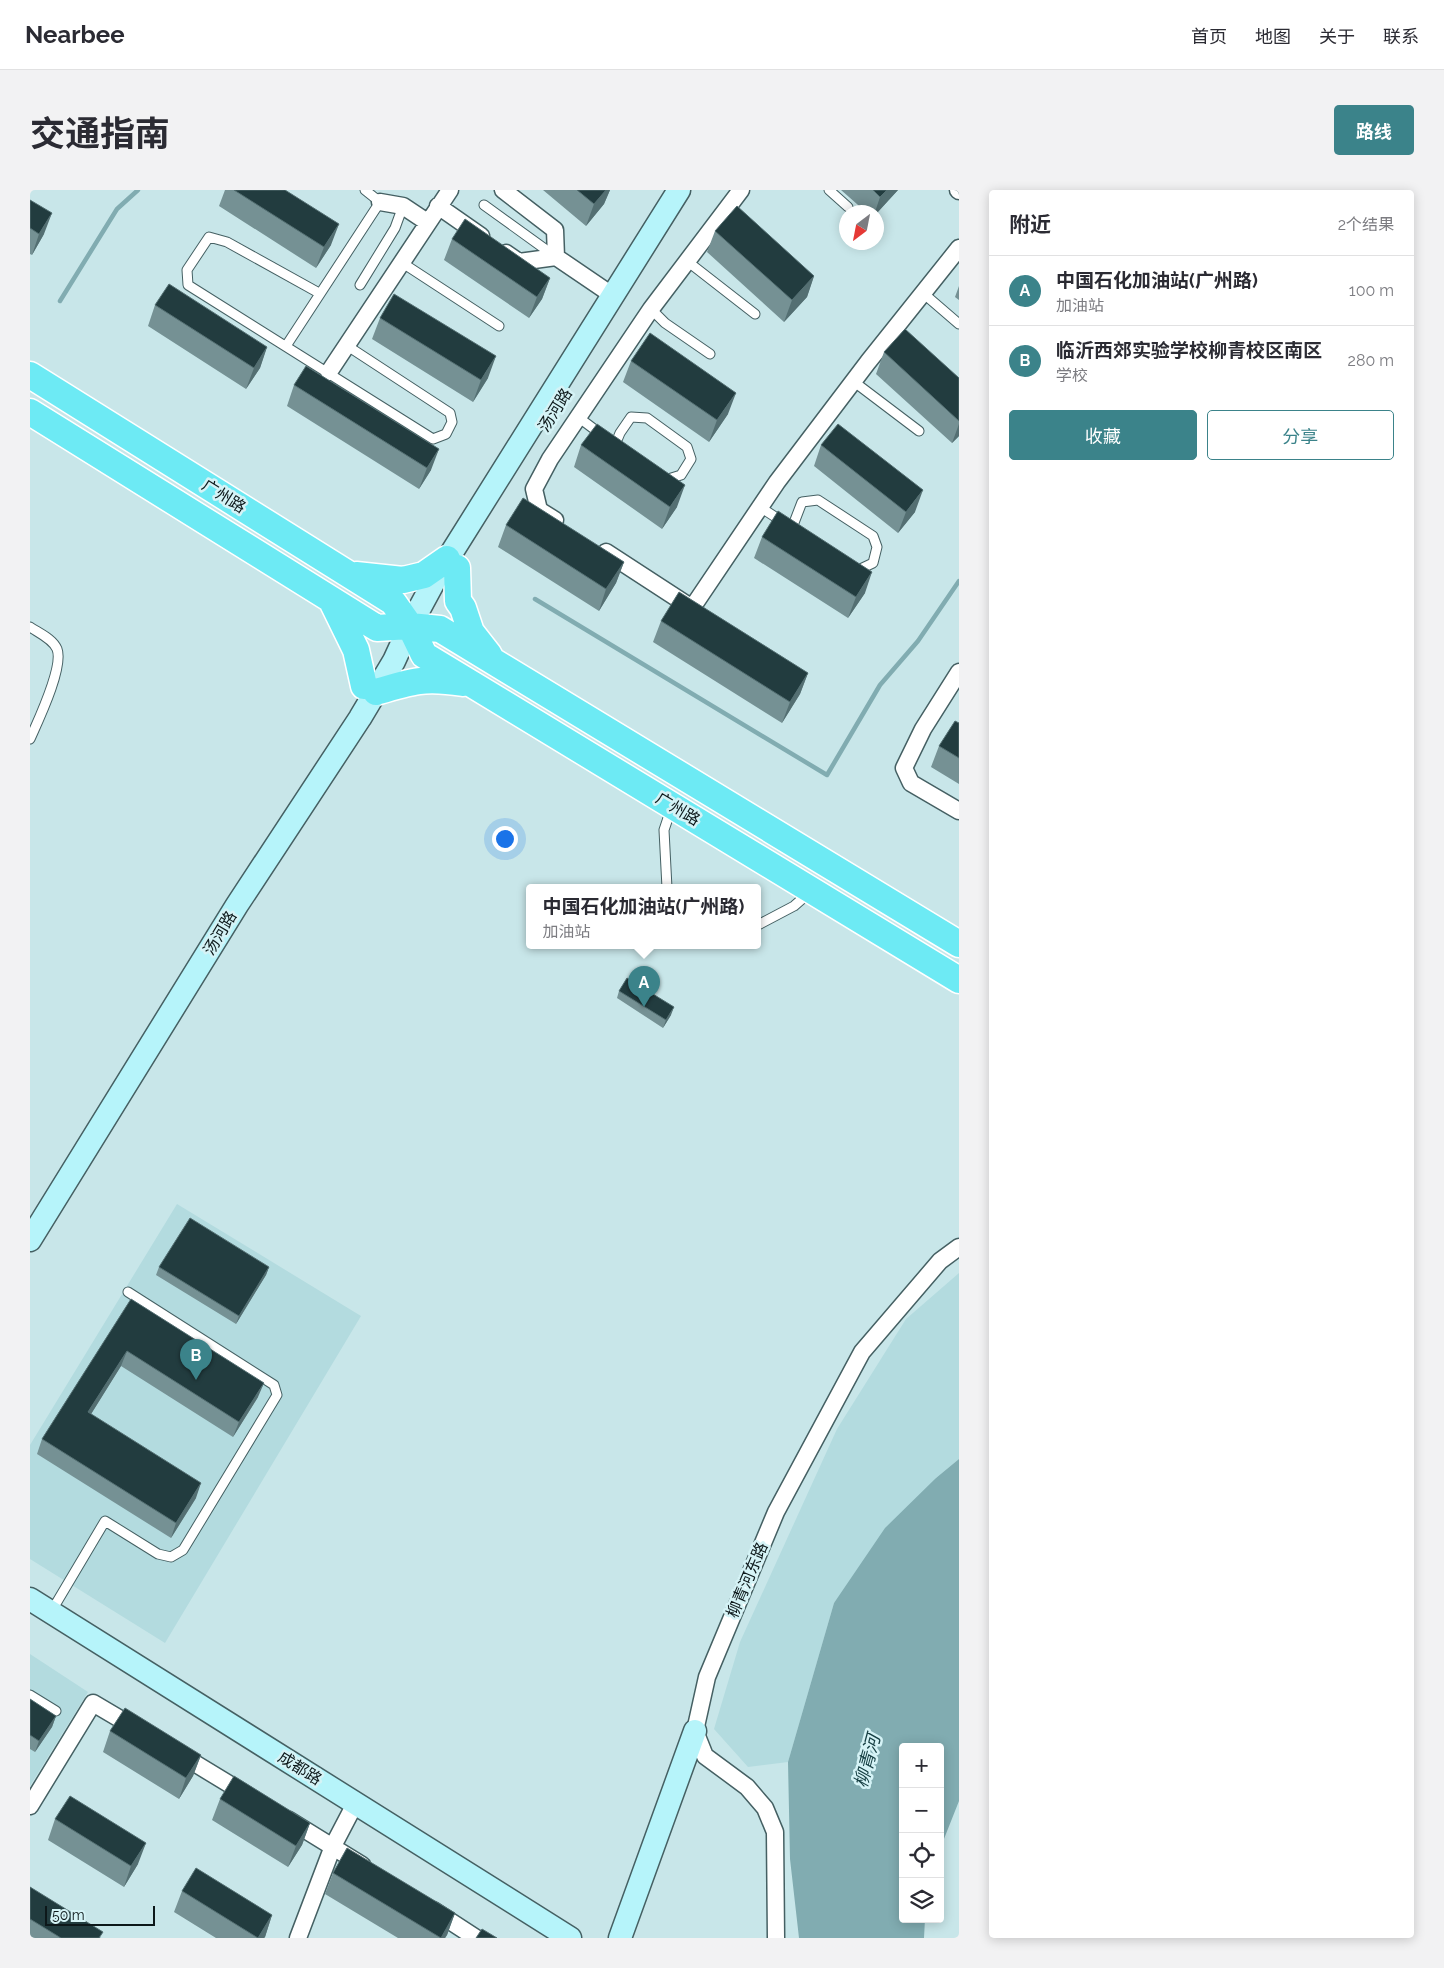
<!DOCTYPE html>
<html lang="zh">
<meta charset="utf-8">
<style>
:root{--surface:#fff;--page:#f2f2f3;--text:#2b2b33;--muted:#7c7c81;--line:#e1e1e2;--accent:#3b838a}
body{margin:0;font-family:Raleway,"Noto Sans SC",sans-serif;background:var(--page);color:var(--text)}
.controls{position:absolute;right:15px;bottom:15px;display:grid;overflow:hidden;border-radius:5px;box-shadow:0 2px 12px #0003}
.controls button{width:45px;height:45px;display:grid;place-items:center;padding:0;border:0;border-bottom:1px solid var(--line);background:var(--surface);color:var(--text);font:25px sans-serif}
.compass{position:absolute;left:809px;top:15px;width:45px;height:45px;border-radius:50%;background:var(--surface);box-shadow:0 2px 12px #0003;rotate:212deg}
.scale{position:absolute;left:15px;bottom:12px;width:110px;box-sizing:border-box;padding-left:5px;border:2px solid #0d181a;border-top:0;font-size:14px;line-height:18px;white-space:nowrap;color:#0d181a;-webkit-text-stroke:4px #d5f3f6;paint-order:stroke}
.you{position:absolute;left:474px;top:648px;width:18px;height:18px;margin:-12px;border:4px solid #fff;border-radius:50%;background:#1a73e8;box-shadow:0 0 0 8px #1a73e833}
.badge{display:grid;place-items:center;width:32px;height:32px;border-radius:50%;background:var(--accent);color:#fff;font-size:16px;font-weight:700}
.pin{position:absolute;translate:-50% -41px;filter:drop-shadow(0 1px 2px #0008)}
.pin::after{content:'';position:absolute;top:26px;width:18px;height:15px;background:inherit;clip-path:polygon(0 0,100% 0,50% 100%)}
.popup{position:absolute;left:496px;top:694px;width:235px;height:65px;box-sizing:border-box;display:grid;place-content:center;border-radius:5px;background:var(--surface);filter:drop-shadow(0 1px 4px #0005);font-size:16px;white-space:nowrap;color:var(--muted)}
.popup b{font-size:19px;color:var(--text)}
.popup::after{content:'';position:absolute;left:50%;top:100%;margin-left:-10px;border:10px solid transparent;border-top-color:var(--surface)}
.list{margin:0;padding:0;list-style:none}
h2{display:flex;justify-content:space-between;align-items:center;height:65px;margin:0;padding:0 20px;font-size:21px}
h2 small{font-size:16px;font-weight:400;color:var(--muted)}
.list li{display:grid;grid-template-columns:32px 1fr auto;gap:15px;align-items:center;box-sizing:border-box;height:70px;padding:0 20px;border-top:1px solid var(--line)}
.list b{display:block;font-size:19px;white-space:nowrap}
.list p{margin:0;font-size:16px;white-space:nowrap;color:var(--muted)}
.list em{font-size:16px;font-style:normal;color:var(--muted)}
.actions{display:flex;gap:10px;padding:15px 20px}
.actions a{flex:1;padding:11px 0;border:1px solid var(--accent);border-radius:5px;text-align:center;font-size:18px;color:var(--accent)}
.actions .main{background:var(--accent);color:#fff}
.icon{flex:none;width:28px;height:28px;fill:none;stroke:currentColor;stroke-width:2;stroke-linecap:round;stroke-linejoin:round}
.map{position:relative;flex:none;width:929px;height:1748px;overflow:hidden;border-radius:5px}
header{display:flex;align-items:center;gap:30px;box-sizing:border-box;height:70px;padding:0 25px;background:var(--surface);border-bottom:1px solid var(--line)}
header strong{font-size:24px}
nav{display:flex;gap:28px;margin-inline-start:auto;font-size:18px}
.intro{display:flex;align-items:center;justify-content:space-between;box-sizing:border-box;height:120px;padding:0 30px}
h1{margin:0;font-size:35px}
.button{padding:12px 22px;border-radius:5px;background:var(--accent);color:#fff;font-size:18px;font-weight:700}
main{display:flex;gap:30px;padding:0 30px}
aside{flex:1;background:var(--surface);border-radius:5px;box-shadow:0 2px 12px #0003}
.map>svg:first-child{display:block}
</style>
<header>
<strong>Nearbee</strong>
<nav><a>首页</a><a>地图</a><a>关于</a><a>联系</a></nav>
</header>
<div class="intro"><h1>交通指南</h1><a class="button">路线</a></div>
<main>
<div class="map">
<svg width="929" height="1748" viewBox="0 0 929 1748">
<rect width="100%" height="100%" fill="#c8e6e9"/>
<path fill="#b3dbdf" d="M147 1014 331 1126 135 1453 0 1369V1255Z
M929 1083V1269L906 1288 804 1413 758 1572 718 1577 684 1539 710 1452 807 1239 876 1129Z
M0 1464 58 1502 0 1596Z"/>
<path fill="#81acb1" d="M929 1269V1611L910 1659V1557H873V1729H895L894 1748H769L760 1669 758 1572 804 1413 855 1338 906 1288Z"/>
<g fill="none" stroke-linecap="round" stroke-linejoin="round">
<path stroke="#81acb1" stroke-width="4.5" d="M30 111 87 19 108 0
M505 409 797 585 850 495 888 451 929 391"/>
<defs>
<path id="lane" d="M799 0 818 17
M454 15 526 67
M657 71 725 124
M371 72 469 136
M330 95 365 38 373 16
M289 103 197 52 179 47 157 80 158 95 403 249 416 244 422 232 420 223 316 155
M893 103 929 134
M621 119 635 133 680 164
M256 156 350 12 335 0
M823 191 889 241
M548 227 572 245
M585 255 590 243 601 227 617 228 657 257 661 269 651 285 635 290 633 289
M730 317 753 332
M762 338 772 312 788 310 843 346 847 357 843 373 826 381
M0 437C9 443 23 449 27 459 34 477 8 531 0 549
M637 698 634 640 641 619
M728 735 764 716 780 702
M21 1422 75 1331 128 1364 141 1367 153 1360 247 1205 244 1195 98 1102
M0 1505 26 1521"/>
<path id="street" d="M473 0 525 40 526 67 489 72 476 63
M928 0 929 1
M350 12 373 16 397 32
M408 16 451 46
M526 67 582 105
M299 182 420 0
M525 330 509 320 504 299 520 269 621 119 711 0
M576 362 662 418 747 292 838 172 929 58
M929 482 893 539 874 578 881 593 929 621
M148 1563 217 1605
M0 1616 63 1513 107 1539
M259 1630 332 1675
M403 1720 446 1748
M268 1748 303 1656 326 1612
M746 1748 745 1642 735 1618 717 1597 675 1566 665 1541 677 1487 746 1322 832 1162 910 1071 929 1057"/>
<path id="secondary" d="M0 1050 207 715 330 528 364 471 380 436 407 386 649 0
M0 1409 540 1748
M590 1748 665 1541"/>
<path id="primary" d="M0 185 363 412 380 436 394 465 929 790
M0 222 347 438 380 436 410 439 929 754
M427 378 428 411 433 418 441 442 459 465
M326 385 373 390 394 385 417 369
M302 411 326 460 334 496
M346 502C382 491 394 487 433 493"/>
</defs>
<use href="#lane" stroke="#456063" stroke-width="11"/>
<use href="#street" stroke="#456063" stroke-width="19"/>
<use href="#secondary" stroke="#456063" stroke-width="25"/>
<use href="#primary" stroke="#fff" stroke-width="29"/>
<use href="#lane" stroke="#fff" stroke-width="9"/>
<use href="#street" stroke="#fff" stroke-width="16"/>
<use href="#secondary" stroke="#b6f4fa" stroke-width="22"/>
<use href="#primary" stroke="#6deaf4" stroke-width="26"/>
</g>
<path fill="#759194" d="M195 0H255L301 55 286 78 189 16Z
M513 0H580L574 14 556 36Z
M811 0H868L846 24V22H836Z
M0 10 14 44 2 65 0 64Z
M685 41 784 86 777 107 754 132 677 62Z
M422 49 520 88 512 109 499 128 414 70Z
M929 96V110L925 107Z
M125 115 237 157 230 178 216 199 118 136Z
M350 128 458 188 443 212 342 149Z
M854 162 929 188V246L922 253 846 184Z
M601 171 698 224 679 252 593 192Z
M264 195 401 280 389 299 257 216Z
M551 255 647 317 632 339 544 277Z
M791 255 885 322 868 343 784 276Z
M476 335 594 372 586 393 569 421 468 357Z
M732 347 835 403 818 428 724 368Z
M631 431 778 483 770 504 752 533 623 452Z
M929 533V594L901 577 909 556Z
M589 801 641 825 633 838 587 808Z
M129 1077H239L236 1085 206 1134 126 1085Z
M101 1109 228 1207 203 1247 91 1176 61 1224 166 1308 141 1348 7 1264 12 1249Z
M0 1509 26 1526 22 1537 5 1562 0 1559Z
M80 1541 171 1565 163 1586 149 1609 73 1562Z
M190 1609 280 1633 272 1655 258 1677 182 1630Z
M25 1629 108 1674 94 1697 18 1650Z
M303 1683 425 1723 417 1745 415 1748H368L295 1704Z
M0 1697 71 1748H0Z
M152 1701 242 1725 235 1747 234 1748H186L144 1722Z"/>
<path fill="#546f72" d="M576 0H580L574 14 556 36 564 14Z
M857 0H868L846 24V22H845L850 7Z
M22 23 14 44 2 65 9 44Z
M309 34 301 55 286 78 294 57Z
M784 86 777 107 754 132 762 110Z
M520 88 512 109 499 128 507 107Z
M237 157 230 178 216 199 224 178Z
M466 166 458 188 443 212 451 190Z
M706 203 698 224 679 252 687 230Z
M929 234V246L922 253Z
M409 259 401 280 389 299 397 278Z
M655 295 647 317 632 339 640 317Z
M893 300 885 322 868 343 876 322Z
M594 372 586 393 569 421 576 399Z
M842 382 835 403 818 428 826 407Z
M778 483 770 504 752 533 760 512Z
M644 817 641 825 633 838 636 830Z
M239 1077 236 1085 206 1134 209 1126Z
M97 1161 91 1176 53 1237 58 1222Z
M234 1193 228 1207 203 1247 209 1232Z
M171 1293 166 1308 141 1348 146 1333Z
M26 1526 22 1537 5 1562 9 1551Z
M171 1565 163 1586 149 1609 156 1588Z
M280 1633 272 1655 258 1677 266 1656Z
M116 1653 108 1674 94 1697 101 1676Z
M425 1723 417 1745 415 1748H410Z
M242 1725 235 1747 234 1748H228Z"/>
<path fill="#223c3f" stroke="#546f72" d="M204 0H255L309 34 294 57Z
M547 0H576L564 14Z
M843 0H857L850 7Z
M0 10 22 23 9 44 0 38Z
M707 16 784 86 762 110 685 41Z
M435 29 520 88 507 107 422 49Z
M139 94 237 157 224 178 125 115Z
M364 104 466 166 451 190 350 128Z
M875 139 929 188V231L854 162Z
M620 143 706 203 687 230 601 171Z
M276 176 409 259 397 278 264 195Z
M567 234 655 295 640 317 551 255Z
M808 234 893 300 876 322 791 255Z
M493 308 594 372 576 399 476 335Z
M748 321 842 382 826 407 732 347Z
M649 402 778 483 760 512 631 431Z
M925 531 929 533V568L909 556Z
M597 788 644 817 636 830 589 801Z
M160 1028 239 1077 209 1126 129 1077Z
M101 1109 234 1193 209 1232 97 1161 58 1222 171 1293 146 1333 12 1249Z
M0 1509 26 1526 9 1551 0 1545Z
M95 1518 171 1565 156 1588 80 1541Z
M204 1586 280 1633 266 1656 190 1609Z
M40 1606 116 1653 101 1676 25 1629Z
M317 1658 425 1723 411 1748 303 1683Z
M166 1678 242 1725 228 1748 152 1701Z
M0 1697 73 1742 69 1748H31L0 1729Z
M452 1739 467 1748H446Z"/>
<g text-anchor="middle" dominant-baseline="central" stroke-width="5" stroke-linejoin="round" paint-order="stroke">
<g font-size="16" fill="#0d181a" stroke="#d5f3f6">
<text transform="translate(525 220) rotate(-58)">汤河路</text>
<text transform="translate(194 306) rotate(32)">广州路</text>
<text transform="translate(648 619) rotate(31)">广州路</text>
<text transform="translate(190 743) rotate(-59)">汤河路</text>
<text transform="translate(717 1390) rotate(-67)">柳青河东路</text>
<text transform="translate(270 1578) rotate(32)">成都路</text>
</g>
<g font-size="18" font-style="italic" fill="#174044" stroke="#d5f3f6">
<text transform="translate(837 1571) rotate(-75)">柳青河</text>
</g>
</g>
</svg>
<div class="controls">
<button>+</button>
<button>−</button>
<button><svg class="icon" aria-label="locate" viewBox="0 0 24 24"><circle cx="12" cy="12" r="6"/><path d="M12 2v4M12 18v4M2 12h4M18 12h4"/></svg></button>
<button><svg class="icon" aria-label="layers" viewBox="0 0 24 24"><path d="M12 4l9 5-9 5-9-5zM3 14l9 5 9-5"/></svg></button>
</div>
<svg class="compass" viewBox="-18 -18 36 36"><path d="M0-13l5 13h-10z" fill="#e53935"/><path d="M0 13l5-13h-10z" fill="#7c7c81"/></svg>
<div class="scale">50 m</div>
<div class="you"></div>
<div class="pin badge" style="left:614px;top:817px">A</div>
<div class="popup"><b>中国石化加油站(广州路)</b>加油站</div>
<div class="pin badge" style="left:166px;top:1190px">B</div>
</div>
<aside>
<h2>附近<small>2个结果</small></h2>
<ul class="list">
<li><span class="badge">A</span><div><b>中国石化加油站(广州路)</b><p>加油站</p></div><em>100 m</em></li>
<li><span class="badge">B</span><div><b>临沂西郊实验学校柳青校区南区</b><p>学校</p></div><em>280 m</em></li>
</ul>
<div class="actions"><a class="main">收藏</a><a>分享</a></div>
</aside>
</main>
